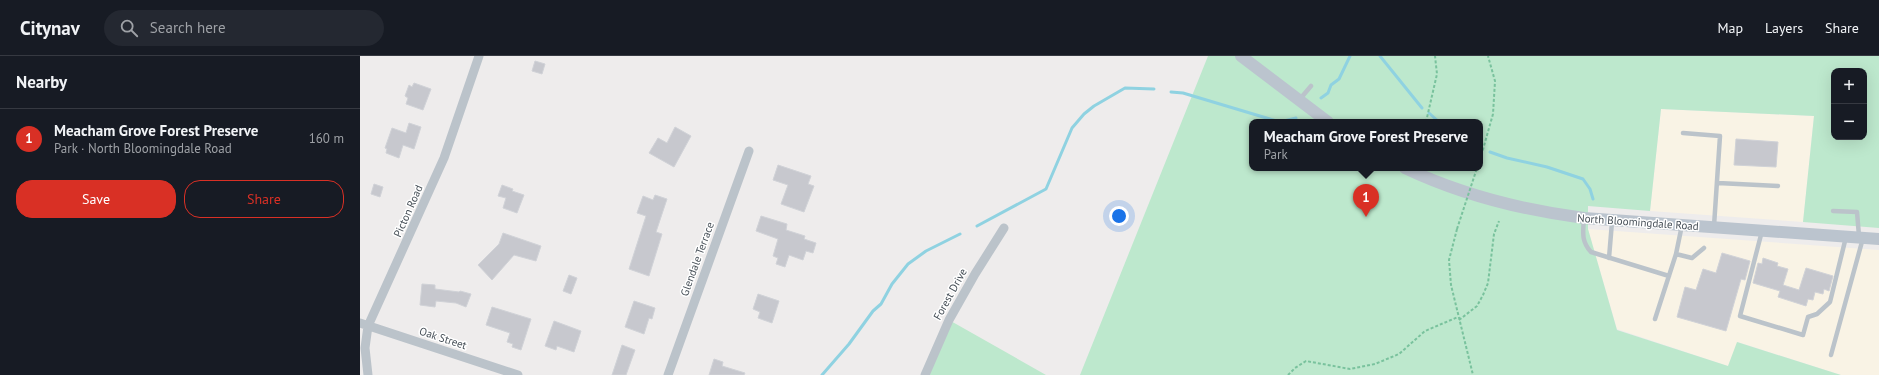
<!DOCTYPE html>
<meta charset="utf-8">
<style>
:root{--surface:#171b24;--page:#242831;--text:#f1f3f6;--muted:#9ea1a6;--line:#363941;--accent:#d93025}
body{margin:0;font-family:"PT Sans",sans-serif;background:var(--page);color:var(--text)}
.controls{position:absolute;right:12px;top:12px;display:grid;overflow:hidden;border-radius:8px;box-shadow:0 4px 16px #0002}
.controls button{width:36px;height:36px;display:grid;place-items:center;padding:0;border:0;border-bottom:1px solid var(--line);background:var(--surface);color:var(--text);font:20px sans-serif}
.you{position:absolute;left:759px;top:160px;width:14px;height:14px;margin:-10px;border:3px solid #fff;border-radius:50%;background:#1a73e8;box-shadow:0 0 0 6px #1a73e833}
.badge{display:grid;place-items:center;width:26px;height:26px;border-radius:50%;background:var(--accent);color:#fff;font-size:13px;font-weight:700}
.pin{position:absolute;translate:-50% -33px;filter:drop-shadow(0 1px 2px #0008)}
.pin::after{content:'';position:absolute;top:21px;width:14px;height:12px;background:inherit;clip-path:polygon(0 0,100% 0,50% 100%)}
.popup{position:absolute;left:889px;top:63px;width:234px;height:52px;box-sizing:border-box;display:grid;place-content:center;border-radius:8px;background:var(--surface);filter:drop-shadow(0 1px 3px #0005);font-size:13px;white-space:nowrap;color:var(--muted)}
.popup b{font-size:15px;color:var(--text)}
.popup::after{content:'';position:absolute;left:50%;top:100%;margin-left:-8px;border:8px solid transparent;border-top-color:var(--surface)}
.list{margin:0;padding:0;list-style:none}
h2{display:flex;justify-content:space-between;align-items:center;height:52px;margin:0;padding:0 16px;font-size:17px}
h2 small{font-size:13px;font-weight:400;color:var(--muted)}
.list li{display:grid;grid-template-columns:26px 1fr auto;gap:12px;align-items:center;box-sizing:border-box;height:60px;padding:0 16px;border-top:1px solid var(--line)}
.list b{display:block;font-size:15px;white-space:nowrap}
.list p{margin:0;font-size:13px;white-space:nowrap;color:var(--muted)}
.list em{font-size:13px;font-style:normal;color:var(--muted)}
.actions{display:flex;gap:8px;padding:12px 16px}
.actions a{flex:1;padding:9px 0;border:1px solid var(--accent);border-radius:16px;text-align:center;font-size:14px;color:var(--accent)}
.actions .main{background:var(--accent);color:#fff}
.icon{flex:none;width:22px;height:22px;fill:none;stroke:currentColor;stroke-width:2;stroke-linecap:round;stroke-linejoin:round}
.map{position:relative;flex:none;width:1519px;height:319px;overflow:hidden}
header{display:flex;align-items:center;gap:24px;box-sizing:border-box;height:56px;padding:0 20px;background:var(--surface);border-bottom:1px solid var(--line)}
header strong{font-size:19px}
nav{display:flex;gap:22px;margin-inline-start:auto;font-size:14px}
.search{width:280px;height:36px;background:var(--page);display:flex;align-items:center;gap:10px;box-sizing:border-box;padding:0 14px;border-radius:22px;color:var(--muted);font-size:15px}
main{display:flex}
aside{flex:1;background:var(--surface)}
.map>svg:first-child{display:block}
</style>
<header>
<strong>Citynav</strong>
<div class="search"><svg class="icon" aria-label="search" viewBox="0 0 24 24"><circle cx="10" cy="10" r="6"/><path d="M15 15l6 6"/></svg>Search here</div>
<nav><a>Map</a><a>Layers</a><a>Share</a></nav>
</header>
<main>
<aside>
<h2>Nearby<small></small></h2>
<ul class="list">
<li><span class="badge">1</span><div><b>Meacham Grove Forest Preserve</b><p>Park · North Bloomingdale Road</p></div><em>160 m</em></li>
</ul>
<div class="actions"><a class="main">Save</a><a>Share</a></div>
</aside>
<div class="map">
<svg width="1519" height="319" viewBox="0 0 1519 319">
<rect width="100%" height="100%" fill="#eeecec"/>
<path fill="#f9f3e5" d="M1301 53 1454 60 1443 166 1290 155Z
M1228 173 1519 194V319H1481L1378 286 1368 310 1257 273Z"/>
<path fill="#bde8cd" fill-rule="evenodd" d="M848 0H1519V172L1443 166 1454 60 1301 53 1290 155 1228 150V173L1257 274 1368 310 1377 286 1481 319H720ZM1474 15H1504V81H1474ZM892 66H1120V112H892Z
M589 264 686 319H565Z"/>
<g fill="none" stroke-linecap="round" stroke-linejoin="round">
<path stroke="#8fd2e1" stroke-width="3" d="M1020 0 1062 52
M811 36 823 37 920 66 936 62
M961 42 968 37 971 29 979 23 990 0
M1069 57 1079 66
M1130 96 1147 102 1187 111 1223 123 1230 133 1233 143
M617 170 686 133 712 72 724 58 734 50 765 32 794 33
M462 319 489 288 513 255 521 248 532 228 548 208 566 195 600 178"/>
</g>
<path fill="#c7c8ce" stroke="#d0d2d7" d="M175 5 185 8 182 18 172 15Z
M54 27 71 33 63 54 46 48 48 42 45 40 49 29 52 31Z
M49 67 61 71 54 93 43 89 39 102 26 97 27 93 25 92 32 72 46 77Z
M315 71 331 80 314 111 289 97 298 82 307 87Z
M1376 83 1418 86 1416 111 1374 109Z
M418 109 451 120 448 128 454 130 444 156 421 148 428 129 413 124Z
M14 128 23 131 20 141 11 138Z
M142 129 153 133 152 135 164 139 157 157 143 152 146 142 138 140Z
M295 139 307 143 296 176 302 178 289 220 269 213 286 160 277 157 283 140 293 144Z
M401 160 427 168 426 174 445 180 444 183 456 187 453 197 446 195 443 204 429 199 425 211 416 208 418 202 413 200 418 183 396 175Z
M143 177 181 190 176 205 154 199 132 224 118 209 139 188Z
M1362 197 1390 205 1385 224 1381 223 1366 275 1317 261 1325 231 1336 234 1343 213 1356 217Z
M1403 202 1418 207 1417 210 1428 213 1423 229 1439 234 1446 212 1473 220 1469 235 1464 233 1463 238 1455 236 1453 244 1448 243 1446 250 1418 241 1420 235 1393 227 1398 207 1402 208Z
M209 219 217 222 211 238 203 235Z
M62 228 75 229V233L99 236 100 235 111 238 106 251 96 247 76 245 75 251 60 249Z
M398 238 419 245 412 267 398 262 400 256 393 253Z
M274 245 295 252 292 263 289 262 284 278 265 271Z
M132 251 171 263 161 294 152 291 153 288 147 286 150 277 126 269Z
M194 265 221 275 214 296 197 290 196 294 185 290Z
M262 289 275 294 266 319H252Z
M354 303 363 306 362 310 385 317 384 319H349Z"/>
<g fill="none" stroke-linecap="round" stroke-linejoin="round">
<path stroke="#79c29d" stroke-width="2" stroke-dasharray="3 2" stroke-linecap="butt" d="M1066 66 1077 18 1075 0
M1120 104 1133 58 1135 25 1128 0
M1097 173 1089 204 1091 229 1113 319
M1099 264 1117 250 1123 239 1128 227 1134 178 1139 165
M928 319 935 312 946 305 990 313 1015 308 1039 298 1065 275 1098 261"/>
<path stroke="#bbc3ca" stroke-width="4.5" d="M940 43 951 30
M1323 77 1360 80 1354 170
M1358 127 1418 130
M1473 155 1497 156 1499 180
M1224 162C1223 176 1221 185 1231 196L1309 220
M1402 175 1380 260 1443 279 1448 261 1457 258 1470 246 1486 181
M1316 198 1332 202 1344 192
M1249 202 1252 166
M1295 263 1316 198 1322 169
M1471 299 1503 182"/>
<path stroke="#bbc3ca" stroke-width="9" d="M0 267 158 319
M8 319 5 292 8 270 84 102 119 0
M308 319 389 95
M565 319 589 264 615 218 644 172"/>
<path stroke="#bbc4ce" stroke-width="12" d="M881 0 968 66
M1045 112C1102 139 1162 154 1224 162L1519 183"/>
<path stroke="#79c29d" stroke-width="2" stroke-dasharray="3 2" stroke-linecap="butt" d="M1097 173 1117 112"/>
</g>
<g text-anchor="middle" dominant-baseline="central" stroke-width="3" stroke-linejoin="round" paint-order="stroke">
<g font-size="11" fill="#464f57" stroke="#fff">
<text transform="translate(48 155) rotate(-66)">Picton Road</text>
<text transform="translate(1278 166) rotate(4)">North Bloomingdale Road</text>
<text transform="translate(337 203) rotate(-70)">Glendale Terrace</text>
<text transform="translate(590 238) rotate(-61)">Forest Drive</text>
<text transform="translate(83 282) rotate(18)">Oak Street</text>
</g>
</g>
</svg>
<div class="controls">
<button>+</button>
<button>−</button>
</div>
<div class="you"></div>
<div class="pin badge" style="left:1006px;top:161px">1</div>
<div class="popup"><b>Meacham Grove Forest Preserve</b>Park</div>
</div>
</main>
